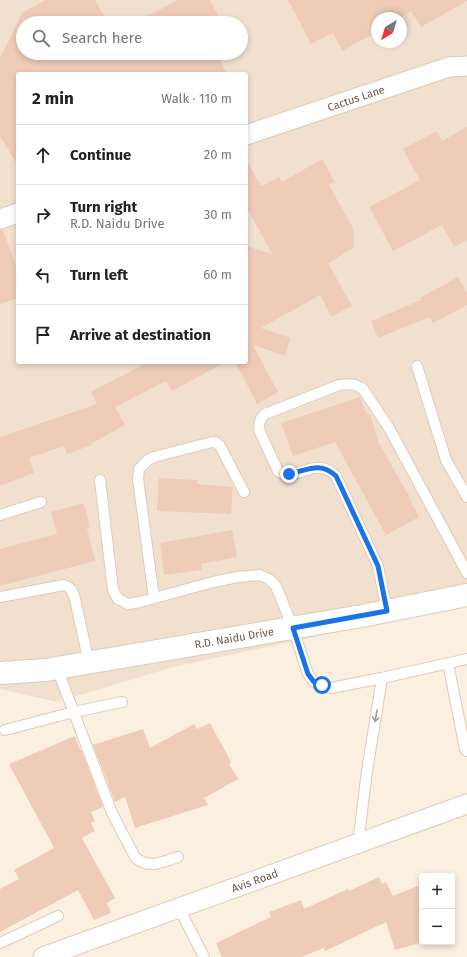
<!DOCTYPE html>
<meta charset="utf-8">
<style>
:root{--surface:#fff;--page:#f6f6f6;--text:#222;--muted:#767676;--line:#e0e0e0}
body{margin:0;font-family:"Fira Sans",sans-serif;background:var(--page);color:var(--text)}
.controls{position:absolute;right:12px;bottom:12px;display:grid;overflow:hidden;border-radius:4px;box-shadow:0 2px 6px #0003}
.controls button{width:36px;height:36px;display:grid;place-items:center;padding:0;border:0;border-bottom:1px solid var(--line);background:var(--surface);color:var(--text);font:20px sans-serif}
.compass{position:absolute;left:371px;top:12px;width:36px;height:36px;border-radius:50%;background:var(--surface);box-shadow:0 2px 6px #0003;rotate:218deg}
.stop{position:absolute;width:12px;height:12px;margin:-9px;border:3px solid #1a73e8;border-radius:50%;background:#fff}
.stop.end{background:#1a73e8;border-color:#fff;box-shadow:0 1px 4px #0008}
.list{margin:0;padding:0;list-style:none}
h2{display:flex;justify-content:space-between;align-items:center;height:52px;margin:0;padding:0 16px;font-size:17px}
h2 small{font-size:13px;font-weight:400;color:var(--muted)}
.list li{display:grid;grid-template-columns:26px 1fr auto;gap:12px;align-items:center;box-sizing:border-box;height:60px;padding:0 16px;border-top:1px solid var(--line)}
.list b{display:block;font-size:15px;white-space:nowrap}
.list p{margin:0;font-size:13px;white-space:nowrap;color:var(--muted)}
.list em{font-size:13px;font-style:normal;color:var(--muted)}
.icon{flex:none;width:22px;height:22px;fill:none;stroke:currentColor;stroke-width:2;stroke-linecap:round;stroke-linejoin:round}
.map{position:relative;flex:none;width:467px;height:957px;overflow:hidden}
.search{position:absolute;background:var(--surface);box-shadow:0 2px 6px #0003;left:16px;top:16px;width:232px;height:44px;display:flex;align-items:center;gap:10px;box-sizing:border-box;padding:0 14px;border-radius:22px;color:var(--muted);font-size:15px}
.panel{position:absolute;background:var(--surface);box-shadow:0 2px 6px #0003;left:16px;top:72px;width:232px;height:292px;border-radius:4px}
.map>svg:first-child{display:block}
</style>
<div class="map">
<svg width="467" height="957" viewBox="0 0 467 957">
<rect width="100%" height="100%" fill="#fbefe0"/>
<path fill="#f2e0cf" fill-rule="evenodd" d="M0 0H467V606L440 610 173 667 57 702 0 689ZM377 18H401V42H377ZM23 23H241V53H23ZM18 74H246V362H18Z"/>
<path fill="#efccb8" d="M45 0H95L108 23H23V53H216L227 74H18V166L0 136V58L22 13Z
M178 0H210L222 23H134Z
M288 0H467V1L421 27 411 11 400 18H377V32L342 51 333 33 311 44Z
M467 127V240L454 247 442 225 393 251 369 207 420 180 403 149 437 131 442 141Z
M246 159 261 186 279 177 282 182 322 159 335 182 329 185 353 228 354 248 328 263 352 306 331 317 320 295 261 328 291 338 285 356 253 345 278 392 257 404 235 362H246V246L272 254 246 206Z
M0 230H3L18 272V298L0 304Z
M458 277 467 293V305L433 323 430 317 378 338 371 321 421 300 420 298Z
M148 362H226L172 391 166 381 115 407 125 425 92 443V445L67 454 64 446 29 458 34 473 0 486V437L97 404 91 392Z
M360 397 367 415 370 414 379 443 410 498H409L419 517 386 535 335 442 293 456 281 423Z
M159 478 197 480V484L233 487 231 514 157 511Z
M84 503 90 527 87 528 95 561 0 586V549L57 534 51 512Z
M232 530 237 557 201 564 202 570 164 575 160 543Z
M210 723 231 762 229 764 238 779 204 798 208 805 135 828 125 797 115 802 93 745 143 729 150 748 194 724 197 729Z
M75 736 80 750 81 749 103 807 91 812 95 821 91 823 95 831 82 838 115 898 107 903 111 913 94 920 78 890 0 932V889L19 879 14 870 54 848 9 764Z
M379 877 382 884 386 882 393 896 422 884V942H423L395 950 386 922 325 951 324 948 301 957H222L216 943 271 917 269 912 301 900 304 909 348 889 349 891Z"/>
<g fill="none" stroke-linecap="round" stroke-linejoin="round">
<defs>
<path id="service" d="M417 366 446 460 467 497
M100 480 113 590 118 599 128 604 140 602 213 582 238 577 259 575 262 576 269 579 276 586 293 628 308 674 314 682 321 685 331 688 382 678 467 659
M0 515 41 502
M0 597 64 585C71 587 73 592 75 599L89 663
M154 598 138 479 139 469 148 460 154 457 212 442H215L220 446 244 492
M387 611 378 566 336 476C332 472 328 469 322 468 308 465 291 481 278 471L260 432C258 424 259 420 265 414L339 385C350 384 354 383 363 389L389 428 467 573
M448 663 463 739 465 749 467 751
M57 668 112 813 135 857C149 870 162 862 178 857
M5 730 74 712 122 702
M358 843 367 771 382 678
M179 908 204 957
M0 943 58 916"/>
<g id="minor">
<path id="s1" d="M246 135 449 67 467 66"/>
<path d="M0 219 18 213"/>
<path id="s2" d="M43 957 467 804"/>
</g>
<g id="tertiary">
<path id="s3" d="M0 673 46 670 57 668 362 616 467 595"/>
</g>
</defs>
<use href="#service" stroke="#decbbc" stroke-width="12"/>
<use href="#minor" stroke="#decbbc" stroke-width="21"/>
<use href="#tertiary" stroke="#decbbc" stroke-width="24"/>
<use href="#service" stroke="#fff" stroke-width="10"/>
<use href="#minor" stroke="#fff" stroke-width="19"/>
<use href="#tertiary" stroke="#fff" stroke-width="22"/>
</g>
<defs><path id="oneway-shaft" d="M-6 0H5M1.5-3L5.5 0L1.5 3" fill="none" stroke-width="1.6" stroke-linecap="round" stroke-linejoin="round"/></defs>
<use stroke="#a99992" href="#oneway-shaft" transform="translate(376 716) rotate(100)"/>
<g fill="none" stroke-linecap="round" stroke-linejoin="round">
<path stroke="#1a73e8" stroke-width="5" d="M289 474C308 470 320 461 336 476L378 566 387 611 293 628 308 674 314 682 322 685"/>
</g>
<g text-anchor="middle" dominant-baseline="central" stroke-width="3" stroke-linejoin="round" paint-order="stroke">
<g font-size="11" fill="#705549" stroke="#fef3e5">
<text stroke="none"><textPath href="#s1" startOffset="116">Cactus Lane</textPath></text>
<text stroke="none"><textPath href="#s3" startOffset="237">R.D. Naidu Drive</textPath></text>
<text stroke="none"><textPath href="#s2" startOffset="225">Avis Road</textPath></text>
</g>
</g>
</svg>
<div class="controls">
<button>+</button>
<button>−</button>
</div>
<svg class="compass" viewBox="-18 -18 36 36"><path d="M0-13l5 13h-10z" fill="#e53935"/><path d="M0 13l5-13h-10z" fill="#767676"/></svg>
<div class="stop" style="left:322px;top:685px"></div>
<div class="stop end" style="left:289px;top:474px"></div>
<div class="search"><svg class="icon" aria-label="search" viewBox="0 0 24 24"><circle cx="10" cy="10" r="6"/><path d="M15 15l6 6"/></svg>Search here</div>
<section class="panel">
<h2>2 min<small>Walk · 110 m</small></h2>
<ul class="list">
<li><svg class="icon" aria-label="ahead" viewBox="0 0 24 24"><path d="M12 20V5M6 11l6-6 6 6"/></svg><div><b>Continue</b></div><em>20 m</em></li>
<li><svg class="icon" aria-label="right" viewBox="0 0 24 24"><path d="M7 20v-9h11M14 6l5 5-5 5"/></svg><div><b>Turn right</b><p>R.D. Naidu Drive</p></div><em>30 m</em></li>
<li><svg class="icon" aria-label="left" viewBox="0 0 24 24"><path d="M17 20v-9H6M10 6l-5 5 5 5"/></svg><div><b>Turn left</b></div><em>60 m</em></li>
<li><svg class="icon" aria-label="arrive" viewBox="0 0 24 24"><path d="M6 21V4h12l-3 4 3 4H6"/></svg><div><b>Arrive at destination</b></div></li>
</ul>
</section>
</div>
